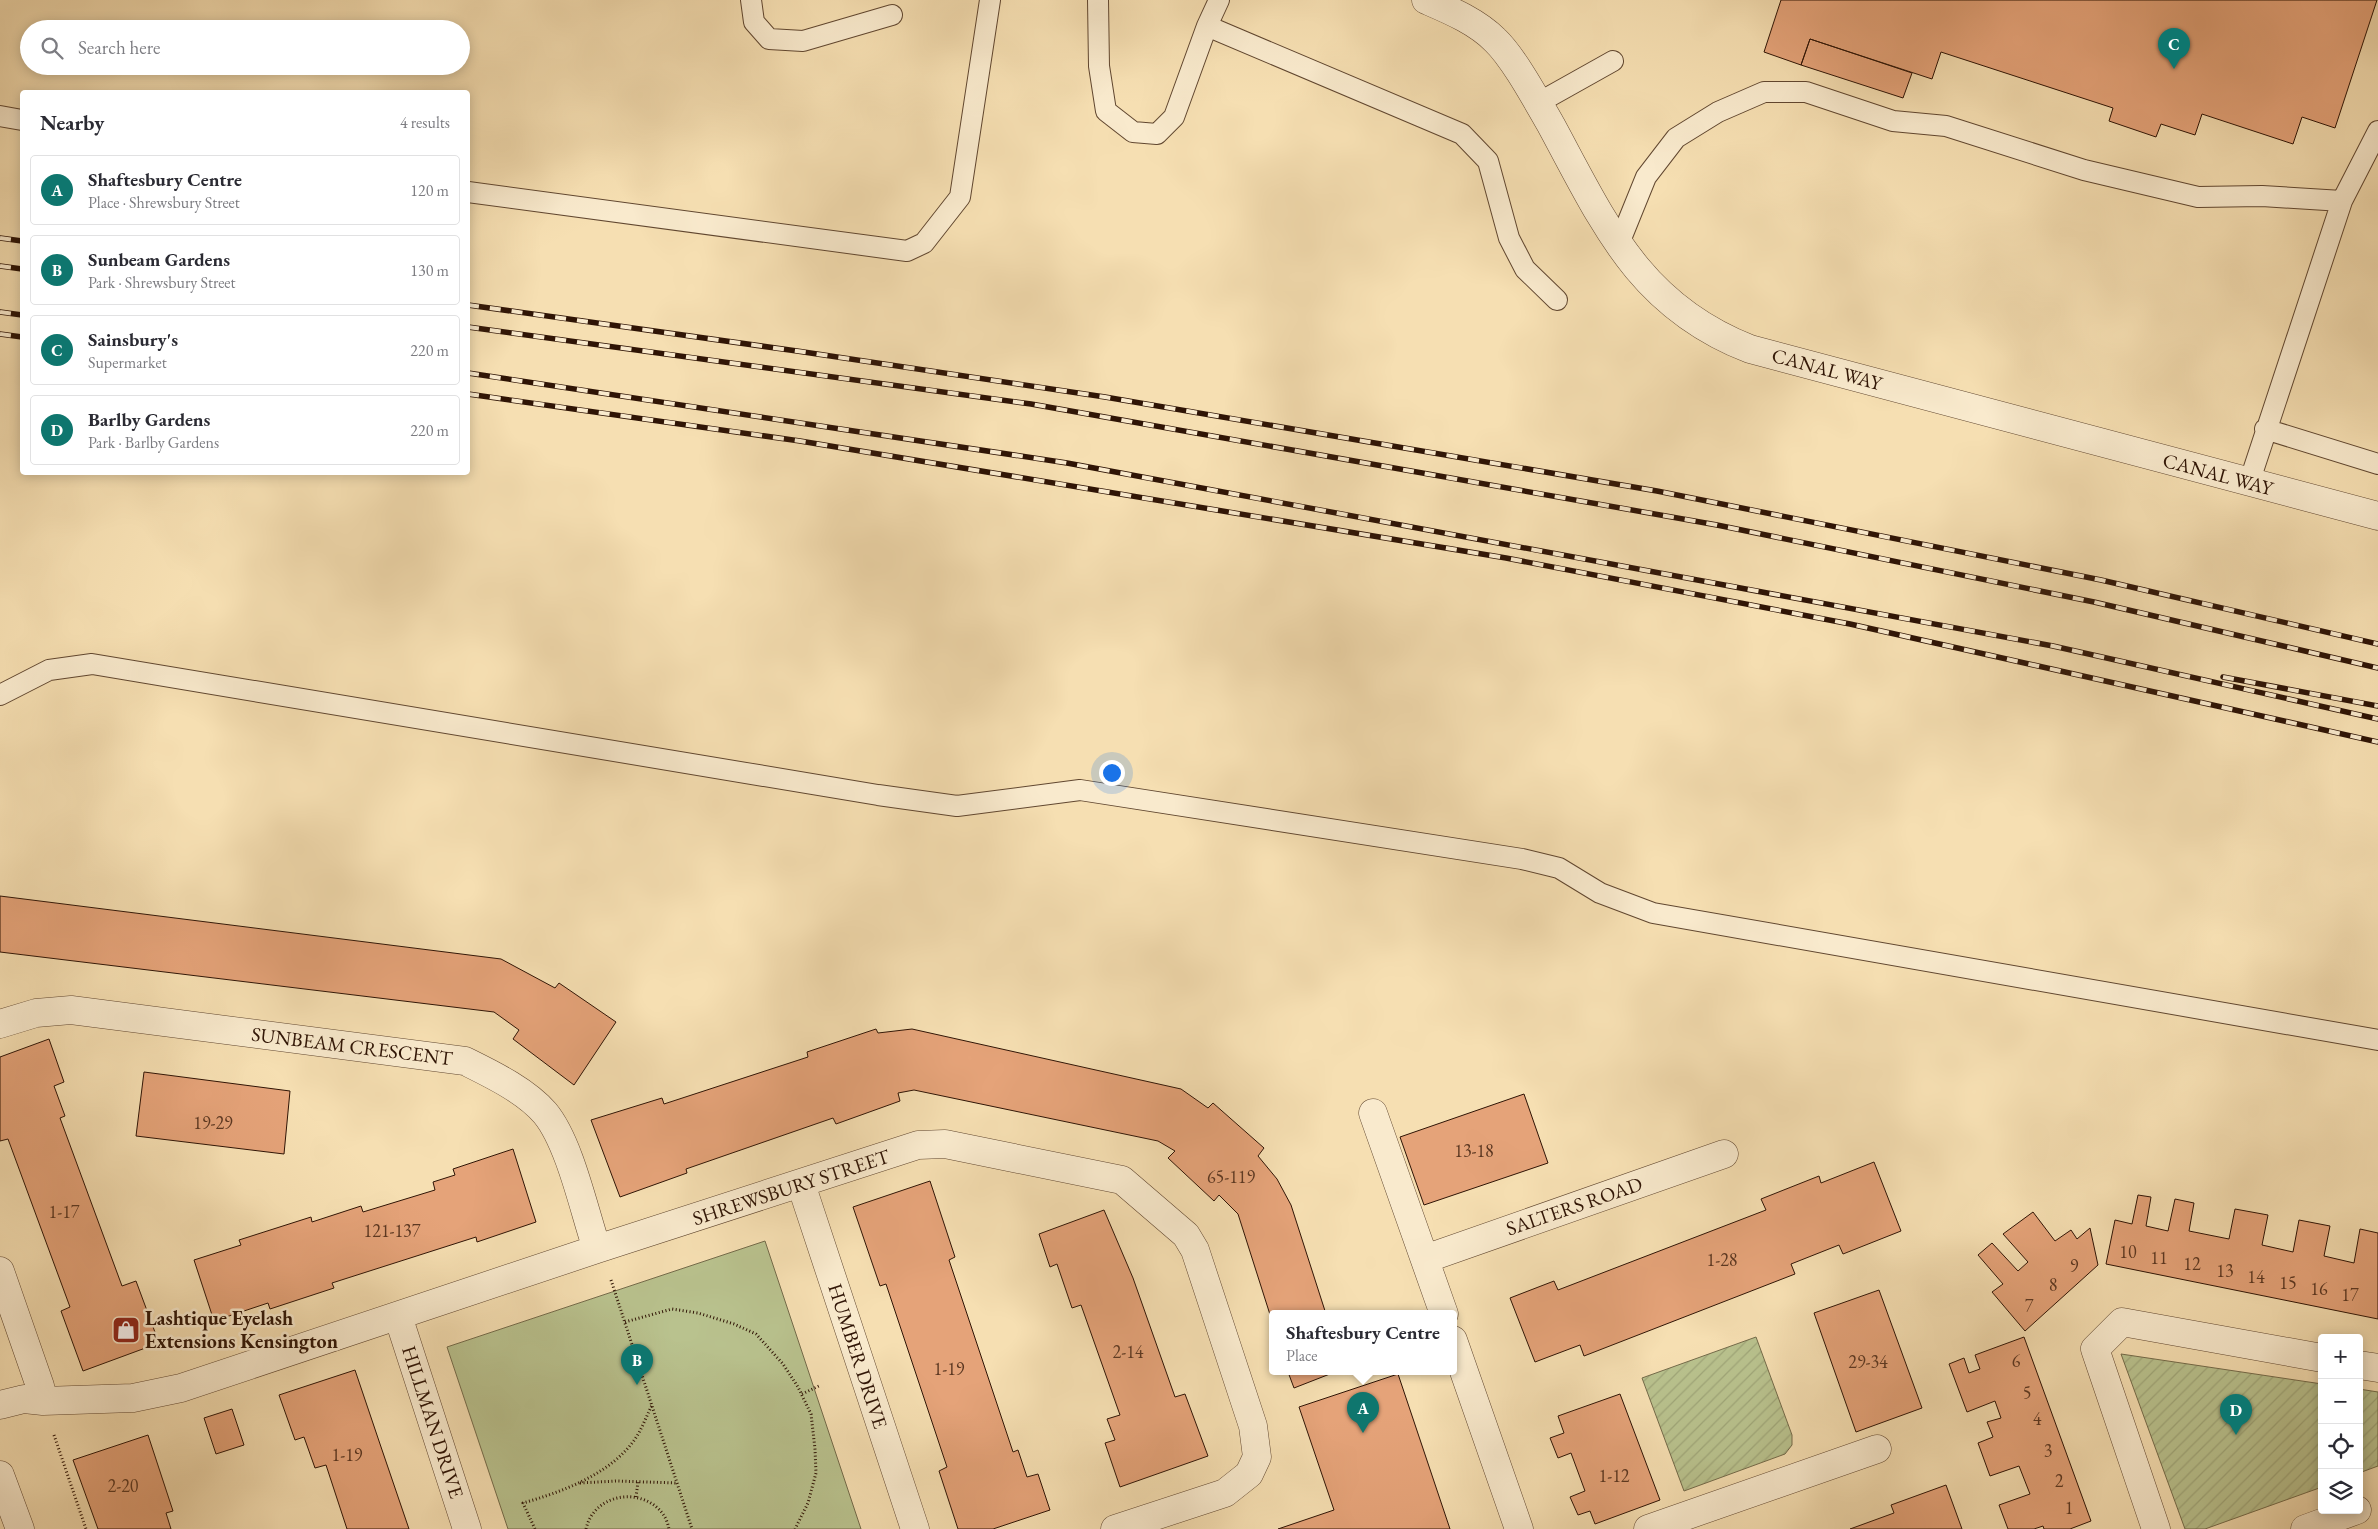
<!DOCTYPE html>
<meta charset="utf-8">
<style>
:root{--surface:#fff;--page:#f7f7f7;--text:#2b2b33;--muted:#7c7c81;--line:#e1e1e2;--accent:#0f766e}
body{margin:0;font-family:"EB Garamond",serif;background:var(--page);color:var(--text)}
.controls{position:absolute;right:15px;bottom:15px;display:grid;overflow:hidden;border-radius:5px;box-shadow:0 2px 12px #0003}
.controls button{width:45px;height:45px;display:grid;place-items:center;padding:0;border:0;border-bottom:1px solid var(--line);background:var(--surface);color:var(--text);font:25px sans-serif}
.you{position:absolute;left:1111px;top:772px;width:18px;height:18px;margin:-12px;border:4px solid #fff;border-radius:50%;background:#1a73e8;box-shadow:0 0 0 8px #1a73e833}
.badge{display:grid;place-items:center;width:32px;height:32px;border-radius:50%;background:var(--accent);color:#fff;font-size:16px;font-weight:700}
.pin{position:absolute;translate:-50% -41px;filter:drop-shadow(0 1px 2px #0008)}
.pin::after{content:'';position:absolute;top:26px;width:18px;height:15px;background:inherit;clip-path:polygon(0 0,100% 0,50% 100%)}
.popup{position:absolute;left:1269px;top:1310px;width:188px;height:65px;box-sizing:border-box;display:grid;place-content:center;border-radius:5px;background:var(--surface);filter:drop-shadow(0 1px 4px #0005);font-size:16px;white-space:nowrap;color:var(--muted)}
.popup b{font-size:19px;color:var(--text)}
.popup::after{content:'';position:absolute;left:50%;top:100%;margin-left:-10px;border:10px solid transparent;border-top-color:var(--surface)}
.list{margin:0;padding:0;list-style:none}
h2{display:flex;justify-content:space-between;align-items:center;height:65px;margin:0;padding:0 20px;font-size:21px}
h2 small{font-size:16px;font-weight:400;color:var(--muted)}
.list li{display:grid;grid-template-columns:32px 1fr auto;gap:15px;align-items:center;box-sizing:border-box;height:70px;margin:0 10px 10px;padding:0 10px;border:1px solid var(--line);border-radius:5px}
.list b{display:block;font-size:19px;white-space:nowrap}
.list p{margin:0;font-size:16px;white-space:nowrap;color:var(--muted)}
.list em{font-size:16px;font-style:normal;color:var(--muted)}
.icon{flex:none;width:28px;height:28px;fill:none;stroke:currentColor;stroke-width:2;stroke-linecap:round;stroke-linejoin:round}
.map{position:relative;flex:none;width:2378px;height:1529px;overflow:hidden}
.search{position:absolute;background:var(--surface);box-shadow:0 2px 12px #0003;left:20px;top:20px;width:450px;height:55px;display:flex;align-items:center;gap:12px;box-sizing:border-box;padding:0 18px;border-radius:28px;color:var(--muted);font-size:19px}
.panel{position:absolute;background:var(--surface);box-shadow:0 2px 12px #0003;left:20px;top:90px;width:450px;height:385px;border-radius:5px}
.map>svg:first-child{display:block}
</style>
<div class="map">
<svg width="2378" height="1529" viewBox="0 0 2378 1529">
<defs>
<pattern id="garden-furrows" width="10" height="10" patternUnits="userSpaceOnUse" patternTransform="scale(1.25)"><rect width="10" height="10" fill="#b9c28e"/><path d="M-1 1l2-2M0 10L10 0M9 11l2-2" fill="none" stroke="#9fa679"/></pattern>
</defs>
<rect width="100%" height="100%" fill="#f6dfb2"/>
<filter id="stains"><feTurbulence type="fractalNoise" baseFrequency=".004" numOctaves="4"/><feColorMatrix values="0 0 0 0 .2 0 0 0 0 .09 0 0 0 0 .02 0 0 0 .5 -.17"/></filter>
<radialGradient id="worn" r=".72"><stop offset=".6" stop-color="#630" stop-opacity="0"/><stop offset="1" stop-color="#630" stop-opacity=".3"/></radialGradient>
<path fill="#b9c28e" stroke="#746b4a" d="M765 1241 861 1529H508L447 1347Z"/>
<path fill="url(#garden-furrows)" stroke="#746b4a" d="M1756 1337 1792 1435V1445L1785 1454 1684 1491 1642 1378Z
M2121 1354 2322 1384V1487L2205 1529H2185Z
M2359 1389 2378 1392V1466L2359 1473Z"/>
<path fill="#e5a379" stroke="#2f1405" d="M1781 0H2377L2335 128 2302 117 2293 144 2202 114 2195 135 2161 124 2156 137 2109 121 2113 108 1941 52 1932 79 1810 39 1801 65 1764 52Z
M1810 39 1912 73 1903 98 1801 65Z
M0 896 501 959 555 988 559 983 616 1022 574 1085 513 1039 519 1030 494 1012 0 952Z
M876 1029 878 1033 912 1029 1181 1089 1208 1108 1213 1103 1264 1148 1258 1156 1277 1179 1291 1205 1326 1314H1273V1324L1238 1214 1219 1195 1214 1201 1168 1158 1175 1151 1158 1141 914 1090 898 1093 900 1101 836 1124 833 1118 686 1169 687 1173 620 1197 591 1120 662 1098 664 1104 808 1057 807 1052Z
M49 1039 64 1082 54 1086 65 1116 60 1118 122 1286 136 1281 159 1343 83 1371 61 1311 70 1307 8 1139 0 1141V1057Z
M144 1072 290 1091 284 1154 136 1136Z
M1524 1094 1548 1163 1424 1205 1400 1137Z
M513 1149 536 1222 477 1242 476 1237 332 1283 334 1288 270 1309 268 1303 214 1321 194 1260 241 1245 239 1240 311 1217 312 1222 361 1206 363 1212 435 1190 433 1182 455 1175 453 1169Z
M1874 1162 1901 1231 1843 1254 1839 1245 1791 1264 1795 1274 1584 1356 1580 1345 1535 1362 1510 1298 1554 1281 1558 1290 1766 1210 1761 1199 1819 1176 1821 1183Z
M930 1181 955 1257 949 1260 1013 1452 1018 1450 1027 1477 1038 1474 1050 1510 993 1529H958L939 1471 947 1467 886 1284 880 1286 853 1207Z
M2138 1195 2151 1197 2146 1226 2168 1231 2175 1199 2194 1203 2189 1231 2229 1239 2235 1209 2268 1215 2262 1245 2293 1252 2299 1220 2330 1226 2324 1256 2354 1263 2360 1229 2378 1233V1319L2106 1264 2115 1220 2132 1224Z
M1104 1210 1133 1278 1175 1397 1185 1394 1208 1456 1120 1487 1105 1443 1115 1440 1107 1419 1120 1415 1081 1305 1072 1308 1057 1264 1050 1267 1039 1234Z
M2033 1212 2055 1241 2071 1230 2077 1239 2090 1228 2098 1265 2025 1331 1992 1292 2003 1284 1978 1255 1992 1243 2018 1271 2028 1262 2003 1234Z
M1879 1290 1922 1408 1856 1432 1814 1313Z
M2024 1337 2091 1521 2070 1529H2044L2043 1526 2034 1529H2008L1999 1505 2030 1494 2019 1466 1990 1476 1978 1443 1993 1437 1987 1422 2001 1418 1995 1401 1967 1412 1949 1364 1964 1358 1969 1373 1980 1369 1975 1355Z
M355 1370 380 1444 409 1529H347L326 1465 315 1468 304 1437 295 1440 279 1395Z
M1288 1372H1335L1294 1388Z
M1398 1374 1450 1529H1278L1334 1510 1299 1407Z
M1620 1394 1660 1500 1595 1524 1590 1511 1578 1515 1570 1497 1585 1491 1571 1453 1558 1458 1550 1438 1564 1433 1558 1416Z
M232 1409 244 1445 216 1454 204 1418Z
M148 1435 173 1511 166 1513 171 1529H98L73 1460Z
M1946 1485 1962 1529H1850L1894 1513 1891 1505Z"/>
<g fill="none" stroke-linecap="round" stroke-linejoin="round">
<defs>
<path id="service" d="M751 0 754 22 769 39 803 41 892 15
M1098 0 1099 66 1106 111 1133 132 1157 134 1174 117 1207 26
M1219 0 1207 26 1462 134 1488 161 1509 238 1525 269 1557 300
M1538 103 1613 61
M0 116 22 120
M468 192 907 251 924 243 960 197 990 0
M1618 246 1646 177 1676 138 1718 112 1764 92H1806L1893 121 1946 126 2084 170 2198 197 2262 196 2342 201
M2265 429 2378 464
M2249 483 2342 201 2378 131
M0 695 49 670 92 664 878 795 957 806 1080 790 1522 859 1559 868 1600 893 1653 913 2378 1040"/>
<path id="minor" d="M1426 0C1449 10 1476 21 1495 40 1514 58 1537 101 1551 125 1604 223 1639 306 1750 349L2378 516
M0 1024 36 1013 71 1010 465 1061C491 1074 525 1090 545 1113 570 1143 584 1211 597 1249
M1373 1113 1444 1314
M801 1184 915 1529
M1425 1259 1724 1154
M0 1271 40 1386 43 1401
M398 1316 467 1529
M1453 1340 1519 1529
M2359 1365 2378 1368
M0 1405 24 1399 43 1401 133 1398 181 1388 597 1249 918 1145 945 1144 1122 1180 1186 1235 1195 1250 1253 1426 1257 1457 1249 1474 1225 1493 1115 1529
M0 1475 20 1529
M1648 1529 1877 1449
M2156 1529 2095 1349 2122 1322 2322 1358"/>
<path id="tertiary" d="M2305 1529 2357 1510"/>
</defs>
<use href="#service" stroke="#614730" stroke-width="22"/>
<use href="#minor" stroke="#614730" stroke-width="29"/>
<use href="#tertiary" stroke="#614730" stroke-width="29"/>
<path stroke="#2f1405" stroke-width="3" stroke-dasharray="1 2.5" stroke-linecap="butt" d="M611 1280 692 1529
M625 1322 672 1309 698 1313 734 1324 756 1334 783 1364 798 1387 811 1414 815 1449 816 1473 808 1503 795 1529
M802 1394 821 1385
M54 1435 86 1529
M580 1483 616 1481 677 1483
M636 1497 638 1482
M535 1529 523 1503C562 1492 614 1473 637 1436 643 1426 647 1415 652 1405
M586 1529C594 1493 642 1486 663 1514 666 1518 668 1524 669 1529"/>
<use href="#service" stroke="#f9eacd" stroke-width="20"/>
<use href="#minor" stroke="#f9eacd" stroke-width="28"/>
<use href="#tertiary" stroke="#f9eacd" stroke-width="28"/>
<defs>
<path id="rail" d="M0 238 22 241
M0 266 22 269
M468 305 797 351 1105 397 1657 491 2101 580 2378 644
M0 312 22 315
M468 327 1031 404 1717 525 2094 602 2378 668
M0 334 22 337
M468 373 1067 463 2053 646 2378 719
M468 394 800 441 1506 558 1850 624 2378 742
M2223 677 2378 706"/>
</defs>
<use href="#rail" stroke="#2f1405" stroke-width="5.5"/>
<use href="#rail" stroke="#f9eacd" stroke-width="4" stroke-dasharray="11" stroke-linecap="butt"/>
</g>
<defs>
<symbol id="shop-square" viewBox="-11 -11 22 22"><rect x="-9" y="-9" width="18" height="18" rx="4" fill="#8f2418" stroke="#f9eacd"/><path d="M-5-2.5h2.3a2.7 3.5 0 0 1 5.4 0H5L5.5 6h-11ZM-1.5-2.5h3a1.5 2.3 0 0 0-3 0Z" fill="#fff"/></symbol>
</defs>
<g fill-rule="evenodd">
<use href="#shop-square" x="110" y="1314" width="32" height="32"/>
</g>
<g text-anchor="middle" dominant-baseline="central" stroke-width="5" stroke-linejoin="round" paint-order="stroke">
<g font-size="18" fill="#5c3822">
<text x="213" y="1122">19-29</text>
<text x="1474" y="1150">13-18</text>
<text x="1231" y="1176">65-119</text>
<text x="64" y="1211">1-17</text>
<text x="392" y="1230">121-137</text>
<text x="2128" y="1251">10</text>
<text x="2159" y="1257">11</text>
<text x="1722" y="1259">1-28</text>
<text x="2192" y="1263">12</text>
<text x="2074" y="1265">9</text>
<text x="2225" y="1270">13</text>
<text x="2256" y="1276">14</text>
<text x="2288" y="1282">15</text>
<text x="2053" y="1284">8</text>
<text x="2319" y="1288">16</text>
<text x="2350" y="1294">17</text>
<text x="2029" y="1305">7</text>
<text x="1128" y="1351">2-14</text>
<text x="2016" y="1360">6</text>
<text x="1868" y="1361">29-34</text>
<text x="949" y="1368">1-19</text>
<text x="2027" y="1392">5</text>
<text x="2037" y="1418">4</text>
<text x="2048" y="1450">3</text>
<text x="347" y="1454">1-19</text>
<text x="1614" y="1475">1-12</text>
<text x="2059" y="1480">2</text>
<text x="123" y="1485">2-20</text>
<text x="2069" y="1507">1</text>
</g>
<g font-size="20" fill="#2f1405" stroke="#f9eacd">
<text transform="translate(1827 369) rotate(15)">CANAL WAY</text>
<text transform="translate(2218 474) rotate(15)">CANAL WAY</text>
<text transform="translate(352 1046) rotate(7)">SUNBEAM CRESCENT</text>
<text transform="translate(791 1187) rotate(-18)">SHREWSBURY STREET</text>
<text transform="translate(1574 1206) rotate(-19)">SALTERS ROAD</text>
<text transform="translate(858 1356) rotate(72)">HUMBER DRIVE</text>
<text transform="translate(433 1422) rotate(72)">HILLMAN DRIVE</text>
</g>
<g font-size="20" font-weight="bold" fill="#2f1405" stroke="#f9eacd" text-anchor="start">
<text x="145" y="1318">Lashtique Eyelash<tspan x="145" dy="23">Extensions Kensington</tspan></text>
</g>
</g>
<rect width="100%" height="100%" filter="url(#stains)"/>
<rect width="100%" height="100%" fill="url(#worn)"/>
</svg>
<div class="controls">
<button>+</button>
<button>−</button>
<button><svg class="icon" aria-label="locate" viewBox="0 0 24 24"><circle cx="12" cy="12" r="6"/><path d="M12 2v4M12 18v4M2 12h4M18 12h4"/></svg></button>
<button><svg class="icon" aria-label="layers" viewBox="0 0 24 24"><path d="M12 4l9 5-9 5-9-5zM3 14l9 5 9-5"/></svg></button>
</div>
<div class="you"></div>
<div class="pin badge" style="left:1363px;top:1433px">A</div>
<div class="popup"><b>Shaftesbury Centre</b>Place</div>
<div class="pin badge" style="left:637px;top:1385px">B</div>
<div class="pin badge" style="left:2174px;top:69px">C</div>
<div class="pin badge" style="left:2236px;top:1435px">D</div>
<div class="search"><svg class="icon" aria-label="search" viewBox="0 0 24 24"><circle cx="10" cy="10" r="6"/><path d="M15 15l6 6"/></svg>Search here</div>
<section class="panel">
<h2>Nearby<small>4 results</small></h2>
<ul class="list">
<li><span class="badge">A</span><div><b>Shaftesbury Centre</b><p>Place · Shrewsbury Street</p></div><em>120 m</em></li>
<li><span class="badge">B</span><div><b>Sunbeam Gardens</b><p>Park · Shrewsbury Street</p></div><em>130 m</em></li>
<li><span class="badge">C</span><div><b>Sainsbury's</b><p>Supermarket</p></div><em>220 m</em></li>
<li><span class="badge">D</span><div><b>Barlby Gardens</b><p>Park · Barlby Gardens</p></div><em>220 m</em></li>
</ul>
</section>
</div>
